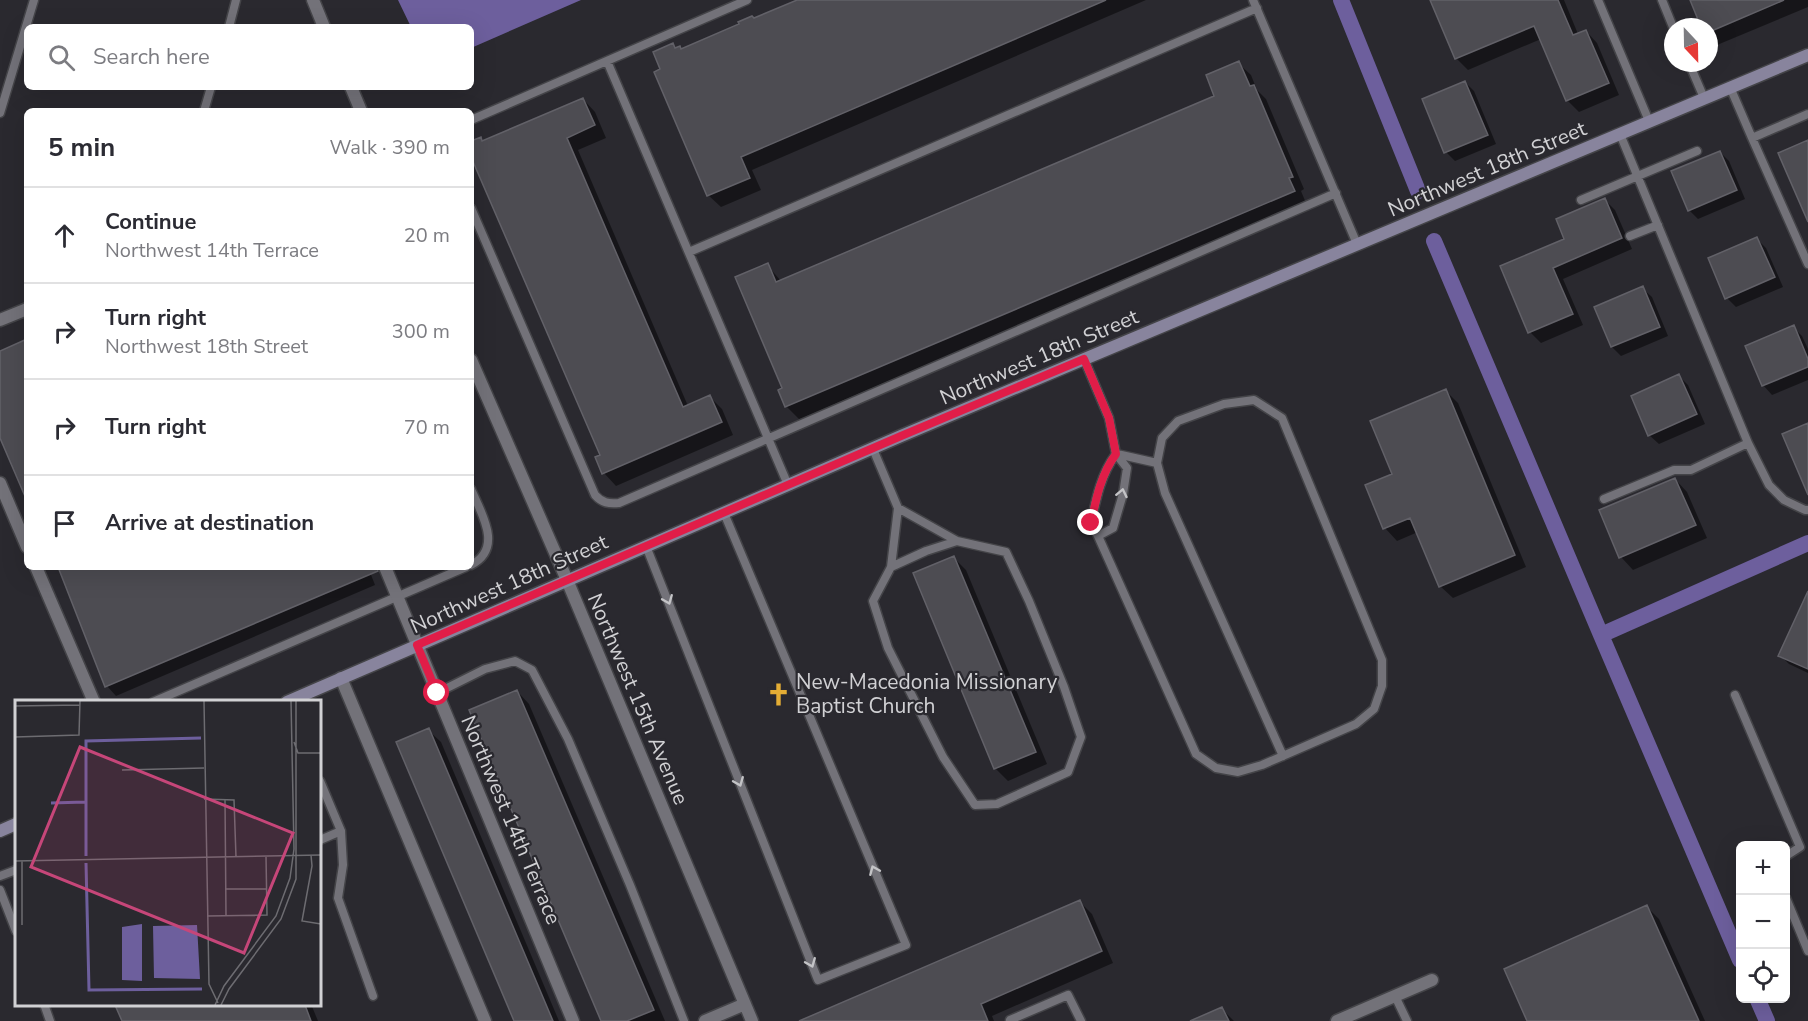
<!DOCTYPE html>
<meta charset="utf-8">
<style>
:root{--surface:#fff;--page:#f2f2f3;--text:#2b2b33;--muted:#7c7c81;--line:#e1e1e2}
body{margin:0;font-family:"Nunito Sans",sans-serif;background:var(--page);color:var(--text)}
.controls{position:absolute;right:18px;bottom:18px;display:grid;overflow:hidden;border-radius:9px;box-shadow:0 6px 24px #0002}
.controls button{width:54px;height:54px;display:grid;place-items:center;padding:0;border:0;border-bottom:2px solid var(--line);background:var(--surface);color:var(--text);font:30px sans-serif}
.compass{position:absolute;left:1664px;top:18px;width:54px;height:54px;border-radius:50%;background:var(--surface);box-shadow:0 6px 24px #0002;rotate:158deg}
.stop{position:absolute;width:18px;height:18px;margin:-14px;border:4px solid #e11d48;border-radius:50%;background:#fff}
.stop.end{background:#e11d48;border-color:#fff;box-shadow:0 2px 6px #0008}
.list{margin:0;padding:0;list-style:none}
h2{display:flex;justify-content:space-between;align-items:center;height:78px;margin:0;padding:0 24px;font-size:26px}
h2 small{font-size:20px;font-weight:400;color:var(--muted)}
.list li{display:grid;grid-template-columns:39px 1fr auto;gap:18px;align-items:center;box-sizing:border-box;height:96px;padding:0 24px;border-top:2px solid var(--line)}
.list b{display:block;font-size:22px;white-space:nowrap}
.list p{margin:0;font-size:20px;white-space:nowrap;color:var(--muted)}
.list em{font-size:20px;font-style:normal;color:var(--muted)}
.icon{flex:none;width:33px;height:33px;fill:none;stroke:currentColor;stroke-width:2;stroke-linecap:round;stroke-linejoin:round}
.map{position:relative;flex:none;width:1808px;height:1021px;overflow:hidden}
.search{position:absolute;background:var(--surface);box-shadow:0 6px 24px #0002;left:24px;top:24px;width:450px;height:66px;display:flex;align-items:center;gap:15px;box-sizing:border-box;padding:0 21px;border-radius:9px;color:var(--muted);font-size:22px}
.panel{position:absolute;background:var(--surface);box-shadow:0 6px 24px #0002;left:24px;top:108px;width:450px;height:462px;border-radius:9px}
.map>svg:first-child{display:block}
</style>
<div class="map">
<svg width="1808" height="1021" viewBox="0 0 1808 1021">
<rect width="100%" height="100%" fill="#2a292f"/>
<path fill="#6d5f9d" d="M398 0H581L471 48V27H411Z"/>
<path fill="#0007" d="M801 0H1146L752 170 761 190 721 207 708 195 673 45 677 49 682 50Z
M1432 0H1564L1578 34 1586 31 1597 43 1619 95 1579 112 1567 100 1541 39 1468 70 1456 58Z
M1691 0H1808V7L1717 45 1709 37V27H1702Z
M1238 63 1251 75 1257 90 1266 99 1304 189 1301 191 1306 203 799 419 786 406 767 265 781 281 1216 96Z
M1465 82 1474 91 1496 144 1455 161 1446 152 1423 99Z
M583 99 595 112 606 138 578 150 688 406 710 397 722 409 733 435 616 486 604 473 602 456 479 172 471 164V143L480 139 484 142Z
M1720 152 1729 161 1745 199 1698 219 1689 210Z
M1604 199 1615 210 1632 249 1563 279 1583 325 1541 343 1530 332 1502 267 1566 239Z
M1757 239 1766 248 1783 287 1736 307 1727 298Z
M1642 288 1652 297 1668 336 1621 356 1612 347Z
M1793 327 1802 336 1808 349V380L1772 395 1763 385Z
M1679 376 1688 385 1705 424 1659 444 1649 435Z
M1446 391 1458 403 1526 567 1453 598 1440 586 1418 532 1397 541 1385 528 1367 486 1394 475Z
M1675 479 1687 492 1707 538 1633 570 1621 557 1601 511Z
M954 558 966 570 1047 764 1008 781 995 768 914 574Z
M60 567H368L375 585 116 696 107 686Z
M1808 614V673L1789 664 1780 655Z
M517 691 529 704 665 1021H603Z
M428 730 441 742 559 1021H516Z
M1080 902 1092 914 1113 963 992 1016 994 1021H802Z
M1647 907 1659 919 1705 1021H1529Z
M117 1004H311L318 1021H123Z
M1222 1009 1234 1021H1193Z"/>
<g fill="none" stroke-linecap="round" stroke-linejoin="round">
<path stroke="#6d5f9d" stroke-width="16" d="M1341 0 1418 191
M1434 241 1601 635 1740 960
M1601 635 1808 543
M1757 998 1767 1021"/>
</g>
<path fill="#4d4c52" stroke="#626168" stroke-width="1.5" d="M797 0H1106L741 157 750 178 707 196 654 72 660 69 653 52 673 43 675 48 680 46 681 49 739 24 738 22 752 16 754 18Z
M1430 0H1558L1573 35 1586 30 1609 83 1566 101 1534 26 1455 59Z
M1690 0H1784L1709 32V27H1701Z
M1239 61 1250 86 1254 85 1293 177 1289 178 1295 191 785 407 778 390 782 388 735 277 768 263 776 282 1214 96 1206 75Z
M1465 81 1488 135 1444 153 1422 99Z
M583 98 595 125 567 138 621 264 683 407 710 395 722 422 602 474 595 457 600 455 471 157V141L481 137 482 141Z
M1808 140V222L1778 153Z
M1720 151 1737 190 1688 211 1671 171Z
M1605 198 1622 238 1553 268 1573 314 1528 333 1500 266 1564 239 1556 219Z
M1757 237 1775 277 1725 299 1708 258Z
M1643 286 1660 327 1611 347 1594 307Z
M1794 325 1808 359V367L1762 386 1745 346Z
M27 339V501L0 438V351Z
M1679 374 1697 414 1648 436 1631 396Z
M1446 389 1515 555 1439 587 1410 518 1383 529 1365 485 1392 474 1370 421Z
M1808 423V495L1782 434Z
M1675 478 1696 525 1619 558 1599 510Z
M954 556 1036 752 994 769 913 573Z
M58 567H377L378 571 105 687Z
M1808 591V669L1778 656Z
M517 690 654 1010 627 1021H601L469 710Z
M429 728 553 1021H514L396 742Z
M1080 900 1102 951 981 1004 988 1021H799Z
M1647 905 1699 1021H1527L1504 969Z
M115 1005H305L311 1021H122Z
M1222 1007 1229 1021H1190Z"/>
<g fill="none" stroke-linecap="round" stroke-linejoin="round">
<defs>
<path id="lane" d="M1253 0 1357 244
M1598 0 1649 121
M1662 0 1673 27
M229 27 236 0
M607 61 788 485
M1689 63 1704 98
M1730 87 1752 138 1808 114
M204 111 211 87
M0 113 34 0
M471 120 747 0
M1620 134 1748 443 1769 485 1784 500 1805 510H1808
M1752 138 1808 264
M1581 200 1697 151
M471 208 595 495C602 503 609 504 619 503L1336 193
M1630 236 1658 225
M689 252 1257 8
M1084 359 1109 418 1116 454 1127 468 1123 494 1113 528 1098 536 1091 523C1096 499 1101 474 1116 454
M873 449 898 508
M1117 454 1157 463
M471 489C481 513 504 548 471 565
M1604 499 1674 470H1691L1748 443
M898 508 957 541 1006 552 1029 601 1064 687 1081 737 1068 772 997 804 975 805 943 757 888 648 873 601 891 567Z
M1098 536 1196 754 1216 768 1238 772 1262 765 1356 724 1374 709 1382 686V660L1282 418 1254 400 1224 404 1178 421 1162 438 1157 463 1165 493 1283 756
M646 546 818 980 906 945 724 513
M891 567 926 551 957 541
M437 693 485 669 515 661 532 670 568 739 630 885 684 1021
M1735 695 1800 847 1786 856
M153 702 466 567
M320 781 341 831 320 840
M341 831 343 865 338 898 373 996
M0 876 16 870
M0 890 16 931
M1786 898 1808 951
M1395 996 1407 1021
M44 1004 50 1021
M1011 1021 1010 1020 1068 995 1081 1021"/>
<path id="street" d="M313 0 324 27
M351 87 361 111
M0 320 27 309
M471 360 567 580 752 1021
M0 483 27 547
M36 567 94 702
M385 567 573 1021
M341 678 485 1021
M705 1021 745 1004
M1337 1021 1432 980"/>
<path id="secondary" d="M287 702 901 436 1808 55
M0 831 16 824"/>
</defs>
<use href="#lane" stroke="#444448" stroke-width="11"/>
<use href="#street" stroke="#444448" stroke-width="15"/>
<use href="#secondary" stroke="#444448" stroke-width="15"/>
<use href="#lane" stroke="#737279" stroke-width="8"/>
<use href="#street" stroke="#737279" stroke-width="12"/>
<use href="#secondary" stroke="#88849d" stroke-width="12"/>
</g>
<defs><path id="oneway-chevron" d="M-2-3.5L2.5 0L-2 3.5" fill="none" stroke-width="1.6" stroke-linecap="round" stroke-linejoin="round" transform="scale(1.5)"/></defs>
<g stroke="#c3c3c6">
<use href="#oneway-chevron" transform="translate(1122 493) rotate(-78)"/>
<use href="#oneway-chevron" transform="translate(668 600) rotate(68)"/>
<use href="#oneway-chevron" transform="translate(739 782) rotate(68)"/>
<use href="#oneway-chevron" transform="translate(874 870) rotate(-113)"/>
<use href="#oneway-chevron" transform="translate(811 963) rotate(68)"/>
</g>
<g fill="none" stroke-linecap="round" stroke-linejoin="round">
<path stroke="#e11d48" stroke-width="8" d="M437 693 417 645 901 436 1084 359 1109 418 1116 454C1101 474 1096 499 1091 523"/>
</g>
<defs>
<symbol id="church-bare" viewBox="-9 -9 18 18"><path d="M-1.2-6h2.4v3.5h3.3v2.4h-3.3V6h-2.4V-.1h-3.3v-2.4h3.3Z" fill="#e4ad35" stroke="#2a292f" stroke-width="2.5" paint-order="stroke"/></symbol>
</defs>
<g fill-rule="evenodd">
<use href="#church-bare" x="762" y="678" width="33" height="33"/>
</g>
<g text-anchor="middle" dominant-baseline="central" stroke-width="4.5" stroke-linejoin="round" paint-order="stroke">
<g font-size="21" fill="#d1d1d4" stroke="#2a292f">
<text transform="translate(1487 169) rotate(-23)">Northwest 18th Street</text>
<text transform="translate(1039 357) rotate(-23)">Northwest 18th Street</text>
<text transform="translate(509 584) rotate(-24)">Northwest 18th Street</text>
<text transform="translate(638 699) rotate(67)">Northwest 15th Avenue</text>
<text transform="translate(511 820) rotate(67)">Northwest 14th Terrace</text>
</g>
<g font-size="21" fill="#d1d1d4" stroke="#2a292f" text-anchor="start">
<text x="796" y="682">New-Macedonia Missionary<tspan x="796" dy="24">Baptist Church</tspan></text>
</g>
</g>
<g transform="translate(15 700)">
<rect width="306" height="306" fill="#2a292f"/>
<path d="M127 224V281L107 280V227ZM182 225 185 279 139 278 138 226Z" fill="#6d5f9d"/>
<path fill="none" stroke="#6d5f9d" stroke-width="3" d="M36 103 70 102M71 156V41L186 38M71 163 74 290 187 289"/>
<path fill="none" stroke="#6d6c71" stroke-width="1.5" d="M189 1 194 284 203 303M0 6 65 5M0 37 64 35 65 1M279 42 283 53H306M107 70 189 68M189 99 219 100 221 157M210 99 211 216M296 155 297 166 287 221 306 224M0 161 306 155M7 161V225M211 189H252M192 216 252 215 251 156M200 305 209 286 261 216 275 178 279 149 276 1M206 305 214 289 266 219 281 179V1"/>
<path fill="#c64679" fill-opacity="0.15" stroke="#c64679" stroke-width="3" d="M65 47 278 133 229 253 16 167Z"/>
<rect width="306" height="306" fill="none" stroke="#d1d1d4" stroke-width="3"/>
</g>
</svg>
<div class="controls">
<button>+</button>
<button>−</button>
<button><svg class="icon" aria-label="locate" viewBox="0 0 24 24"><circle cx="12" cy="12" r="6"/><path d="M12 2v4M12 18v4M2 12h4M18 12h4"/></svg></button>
</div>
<svg class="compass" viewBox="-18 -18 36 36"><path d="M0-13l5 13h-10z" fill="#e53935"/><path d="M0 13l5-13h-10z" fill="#7c7c81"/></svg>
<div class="stop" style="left:437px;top:693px"></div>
<div class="stop end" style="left:1091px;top:523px"></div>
<div class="search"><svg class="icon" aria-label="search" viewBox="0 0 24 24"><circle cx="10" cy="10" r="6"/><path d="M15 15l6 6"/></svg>Search here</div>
<section class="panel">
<h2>5 min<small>Walk · 390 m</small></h2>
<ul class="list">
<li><svg class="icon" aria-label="ahead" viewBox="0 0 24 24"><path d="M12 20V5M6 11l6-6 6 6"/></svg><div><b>Continue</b><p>Northwest 14th Terrace</p></div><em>20 m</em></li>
<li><svg class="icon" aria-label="right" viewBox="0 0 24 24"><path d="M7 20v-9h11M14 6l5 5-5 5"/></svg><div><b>Turn right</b><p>Northwest 18th Street</p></div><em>300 m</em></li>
<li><svg class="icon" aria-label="right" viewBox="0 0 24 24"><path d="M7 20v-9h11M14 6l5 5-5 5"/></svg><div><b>Turn right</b></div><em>70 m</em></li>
<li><svg class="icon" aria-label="arrive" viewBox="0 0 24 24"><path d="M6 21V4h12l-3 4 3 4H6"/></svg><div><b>Arrive at destination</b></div></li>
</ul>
</section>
</div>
